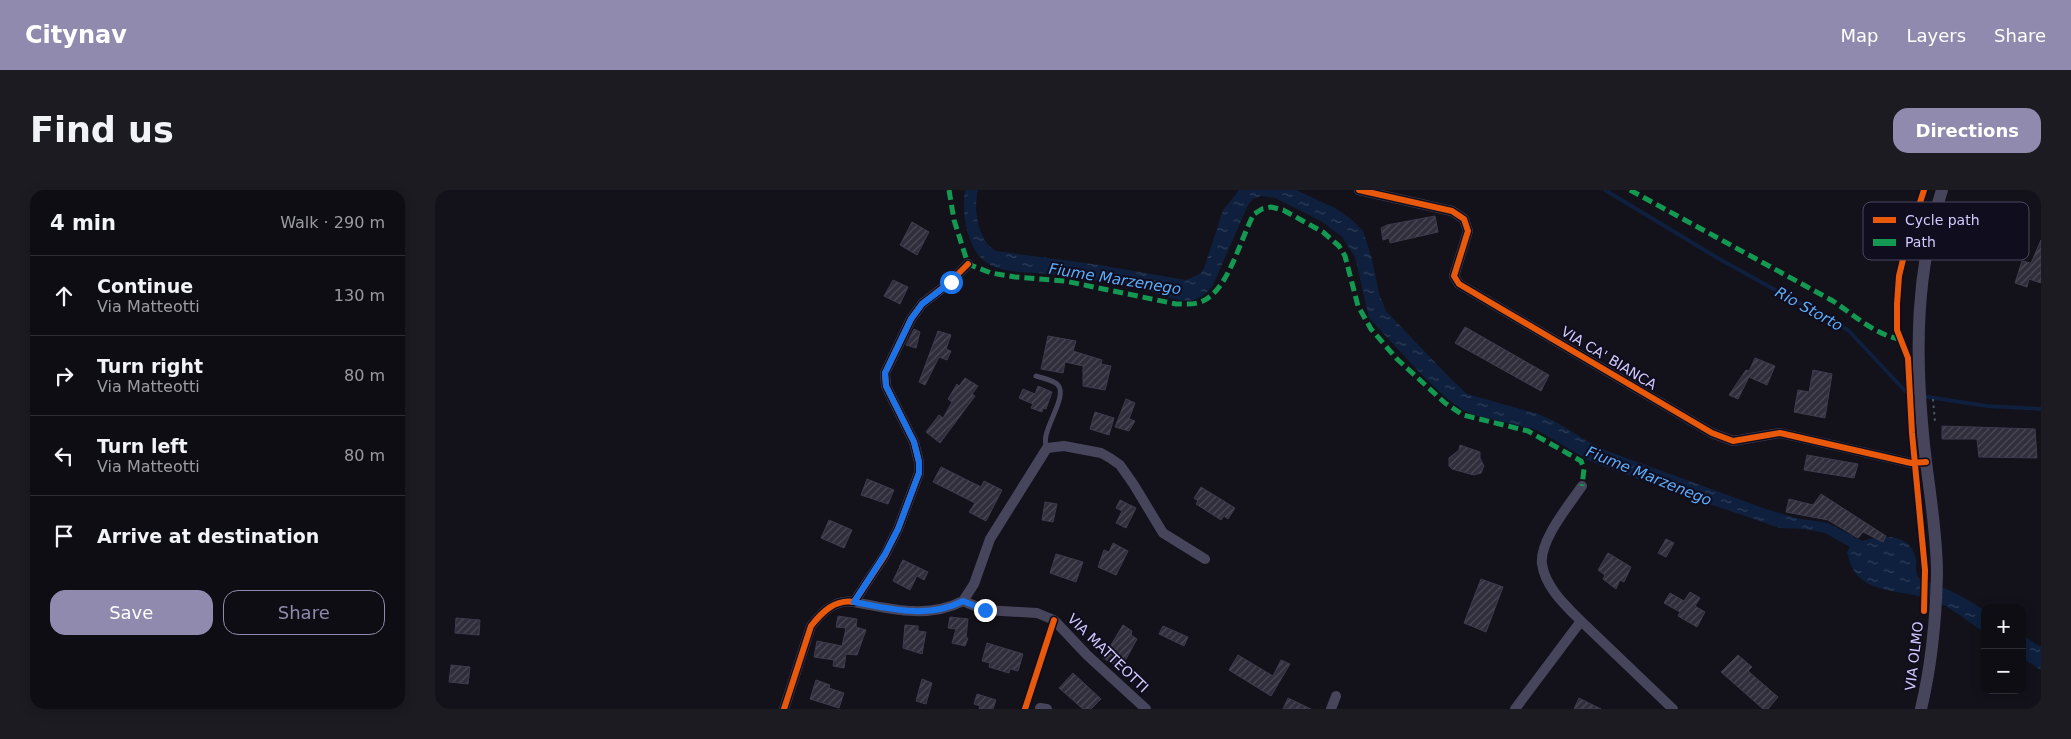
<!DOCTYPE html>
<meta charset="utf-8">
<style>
:root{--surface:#0e0d14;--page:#1c1b22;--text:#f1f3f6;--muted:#9b9ca0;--line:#2e2d34;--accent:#8f8aae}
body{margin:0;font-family:"DejaVu Sans",sans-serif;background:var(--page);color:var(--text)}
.controls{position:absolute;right:15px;bottom:15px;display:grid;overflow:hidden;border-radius:10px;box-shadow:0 2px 12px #0003}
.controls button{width:45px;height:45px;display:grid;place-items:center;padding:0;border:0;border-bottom:1px solid var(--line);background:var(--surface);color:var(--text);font:25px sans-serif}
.stop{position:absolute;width:15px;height:15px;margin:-11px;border:4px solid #1a73e8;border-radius:50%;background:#fff}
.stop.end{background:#1a73e8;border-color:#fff;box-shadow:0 1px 5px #0008}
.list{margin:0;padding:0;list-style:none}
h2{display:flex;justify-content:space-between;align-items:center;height:65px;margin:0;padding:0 20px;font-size:21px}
h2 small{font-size:16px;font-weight:400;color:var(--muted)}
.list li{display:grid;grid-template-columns:32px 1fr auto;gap:15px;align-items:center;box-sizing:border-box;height:80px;padding:0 20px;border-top:1px solid var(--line)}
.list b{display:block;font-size:19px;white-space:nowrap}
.list p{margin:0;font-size:16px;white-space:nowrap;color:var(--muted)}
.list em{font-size:16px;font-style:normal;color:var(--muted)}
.actions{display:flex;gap:10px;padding:15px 20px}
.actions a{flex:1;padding:11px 0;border:1px solid var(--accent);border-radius:15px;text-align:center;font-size:18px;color:var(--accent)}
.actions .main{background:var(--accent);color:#fff}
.icon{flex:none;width:28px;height:28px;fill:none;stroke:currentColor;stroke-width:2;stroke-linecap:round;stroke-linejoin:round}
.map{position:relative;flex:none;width:1606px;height:519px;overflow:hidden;border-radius:15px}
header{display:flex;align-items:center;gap:30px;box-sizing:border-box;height:70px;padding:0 25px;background:var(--accent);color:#fff}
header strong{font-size:24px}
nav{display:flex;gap:28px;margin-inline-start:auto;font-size:18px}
.intro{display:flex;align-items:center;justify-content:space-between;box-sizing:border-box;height:120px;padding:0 30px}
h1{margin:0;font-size:35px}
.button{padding:12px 22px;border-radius:15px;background:var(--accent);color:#fff;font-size:18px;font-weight:700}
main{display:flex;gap:30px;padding:0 30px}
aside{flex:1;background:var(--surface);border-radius:15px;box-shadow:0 2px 12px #0003}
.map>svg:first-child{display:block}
</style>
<header>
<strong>Citynav</strong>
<nav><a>Map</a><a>Layers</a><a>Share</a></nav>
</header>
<div class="intro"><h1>Find us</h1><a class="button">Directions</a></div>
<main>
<aside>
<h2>4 min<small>Walk · 290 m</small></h2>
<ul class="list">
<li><svg class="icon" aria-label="ahead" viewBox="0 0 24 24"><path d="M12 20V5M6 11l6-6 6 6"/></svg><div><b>Continue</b><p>Via Matteotti</p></div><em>130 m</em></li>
<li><svg class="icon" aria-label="right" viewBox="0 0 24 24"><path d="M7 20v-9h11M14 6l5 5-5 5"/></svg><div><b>Turn right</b><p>Via Matteotti</p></div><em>80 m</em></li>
<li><svg class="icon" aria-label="left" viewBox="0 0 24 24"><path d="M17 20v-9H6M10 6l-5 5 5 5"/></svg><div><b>Turn left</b><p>Via Matteotti</p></div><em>80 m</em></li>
<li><svg class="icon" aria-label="arrive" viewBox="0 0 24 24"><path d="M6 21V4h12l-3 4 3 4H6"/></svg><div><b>Arrive at destination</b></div></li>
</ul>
<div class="actions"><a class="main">Save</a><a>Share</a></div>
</aside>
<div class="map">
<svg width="1606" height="519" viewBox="0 0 1606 519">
<defs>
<pattern id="water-ripples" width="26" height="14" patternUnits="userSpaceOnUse" patternTransform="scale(1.25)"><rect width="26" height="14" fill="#0e203d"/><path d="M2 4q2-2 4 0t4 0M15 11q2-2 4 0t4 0" fill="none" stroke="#303f5a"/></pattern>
<pattern id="building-hatch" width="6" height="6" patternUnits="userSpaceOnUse" patternTransform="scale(1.25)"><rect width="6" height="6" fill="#312e3c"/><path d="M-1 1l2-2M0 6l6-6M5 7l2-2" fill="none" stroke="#4e4b59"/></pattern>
</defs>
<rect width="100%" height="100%" fill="#13111a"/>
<path fill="url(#water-ripples)" d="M530 0H543C538 19 543 51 561 61L665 75 751 90 765 84 769 78 788 20 804 0H861L900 18 916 29 928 41 937 69 944 103 951 121 1014 187 1032 204 1103 224 1119 231 1154 252 1175 262 1328 318 1361 328 1393 333 1427 351C1446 345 1476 342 1481 369 1482 376 1479 382 1484 388 1488 392 1499 393 1505 396 1521 403 1536 411 1550 421V443C1533 432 1517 417 1497 410 1473 400 1429 405 1417 377 1414 372 1414 367 1412 362L1415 357 1390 343 1369 339 1345 338 1230 299 1155 271 1102 240 1039 225 1026 219 1009 206 987 185 934 128 920 67 907 47 886 31 840 8 826 6 818 9 813 15 778 95C772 103 764 110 753 111 738 111 721 102 706 99 676 92 646 88 616 84 597 82 569 84 552 73 532 60 526 22 530 0Z
M1587 445 1606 457V480L1587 468Z"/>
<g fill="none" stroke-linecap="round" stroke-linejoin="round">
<path stroke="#0e203d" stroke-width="4" d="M1170 0 1286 70 1413 140 1473 204 1552 216 1606 219"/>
</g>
<path fill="url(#building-hatch)" stroke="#3e3b4e" d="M1000 26 1003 42 955 53 954 48 948 50 946 38 952 35Z
M477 32 494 42 482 65 465 55Z
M1606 50V93L1594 89 1592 97 1580 93 1587 71 1596 73Z
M458 90 473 97 465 114 449 106Z
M1030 137 1114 185 1106 201 1020 153Z
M479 139 485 142 481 158 471 155Z
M503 141 516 145 511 159 516 161 512 170 504 167 490 195 484 192Z
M613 146 641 151 638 161 667 170 666 174 676 176 670 200 648 196V176L630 172 628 183 606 179Z
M1320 168 1340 176 1332 195 1314 187 1303 209 1294 205 1311 180 1314 181Z
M1378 180 1397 184 1390 228 1359 222 1363 200 1374 202Z
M530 188 543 196 537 204 540 206 505 253 491 242 504 225 508 228 517 212 513 209 522 194 524 196Z
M603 196 617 202 611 219 608 218 607 222 596 218 598 214 584 208 588 199 600 204Z
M691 209 700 213 694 229 700 231 694 241 680 237Z
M660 222 679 228 674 245 655 239Z
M1507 236 1600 239 1602 268 1544 267 1542 249H1507Z
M1025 255 1045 262V268L1049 276 1046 283 1039 285 1017 279 1014 276V268L1024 260Z
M1372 265 1423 274 1419 288 1369 280Z
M506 277 546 297 549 291 567 300 551 331 534 322 540 313 498 292Z
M432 289 459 300 453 314 426 305Z
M766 297 800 318 793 329 789 326 786 330 761 314 763 311 759 308Z
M1386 304 1451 346 1448 352 1428 342 1423 348 1393 330 1351 322 1354 309 1378 315Z
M685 310 701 318 691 338 681 333 687 321 681 318Z
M610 312 622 314 618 332 607 330Z
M394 330 417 340 409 358 386 348Z
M1231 349 1239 353 1231 367 1223 363Z
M678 353 693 361 681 385 663 377 669 360 674 362Z
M1173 363 1196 377 1189 392 1185 390 1181 399 1168 389 1170 385 1163 380Z
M621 364 648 372 641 392 615 383Z
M468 370 493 382 489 390 482 386 475 400 458 391 464 378H466L464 377Z
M1046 389 1068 397 1051 442 1029 433Z
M1255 402 1265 408 1260 416 1270 422 1262 437 1243 426 1245 422 1229 413 1235 403 1249 411Z
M403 426 422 429 421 437 431 440 422 465 411 464 409 478 398 476 399 470 379 467 382 451 407 456 411 438 401 437Z
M515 427 533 429 531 448H533L530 456 517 453 521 439 513 438Z
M21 428 45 430 44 445 20 443Z
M470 435 483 436V441L491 442 487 464 468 458Z
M688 435 697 441 696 445 702 449 686 478 668 468Z
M728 436 753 447 749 456 724 444Z
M552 453 588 464 583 481 575 479 574 483 554 477 555 473 547 471Z
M803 465 838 486 846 470 855 474 836 506 794 480Z
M1303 465 1317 477 1313 481 1343 507 1333 519H1328L1286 482Z
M16 475 35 477 33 494 14 492Z
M638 483 666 509 656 519H648L624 498Z
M487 489 497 493 491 514 481 511Z
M381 490 395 495 394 498 409 503 404 518 375 509Z
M542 504 561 510 558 519H544L545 516 539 514Z
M853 508 876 519H848Z
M1144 508 1166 519H1139Z"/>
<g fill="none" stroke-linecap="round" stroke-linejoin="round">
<path stroke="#4a5864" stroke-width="2" stroke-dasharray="2.5 4" stroke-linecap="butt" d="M1498 209 1500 232"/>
<path stroke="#47455b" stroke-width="5" d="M601 186C607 188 619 190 623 195 634 208 603 243 612 258"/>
<path stroke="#47455b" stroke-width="10" d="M924 0 1017 21 1029 29 1033 41 1019 86 1024 94 1277 243 1298 251 1345 243 1476 273 1491 272
M528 411 539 394 555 349 612 258 629 256 666 263 675 268 685 275 699 295 728 343 770 369
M419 412C455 419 493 429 528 411L550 420 602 423 619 430 652 465 711 519
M1146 431C1131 416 1110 397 1107 374 1104 351 1134 315 1147 296
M605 518 612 519
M349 519 376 436C387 422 400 409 419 412L450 365 463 339 484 283V272L479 252 451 196 450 183 476 129 487 114 515 92 533 74
M896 519 901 506
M1080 519 1146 431 1238 519"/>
<path stroke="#47455b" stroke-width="12" d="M1486 519C1496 477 1501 427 1502 384 1502 337 1492 290 1488 244 1480 160 1481 81 1507 0"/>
<path stroke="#139951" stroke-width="5" stroke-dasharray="10 5" stroke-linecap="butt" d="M514 0 519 30 533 74 556 83 580 87 630 91 741 114C750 114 760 115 768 111 794 99 805 49 819 24L827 19 836 17 848 20 888 42 904 56 910 66 923 116 936 139 962 169 1010 213 1028 225 1093 241 1146 271 1149 279 1147 296
M1195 0 1398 111C1419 125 1439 144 1464 149"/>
<defs>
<path id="cycleway" d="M924 0 1017 21 1029 29 1033 41 1019 86 1024 94 1277 243 1298 251 1345 243 1476 273 1491 272
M1489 0 1472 53 1464 86 1462 114V140L1473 168 1477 243 1490 380 1489 421
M349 519 376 436C387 422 400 409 419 412L450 365 463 339 484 283V272L479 252 451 196 450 183 476 129 487 114 515 92 533 74
M590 519 619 430"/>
</defs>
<use href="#cycleway" stroke="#100d1e" stroke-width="9"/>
<use href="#cycleway" stroke="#e8590c" stroke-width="6"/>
</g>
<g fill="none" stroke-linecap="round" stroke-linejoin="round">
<path stroke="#1a73e8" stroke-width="6" d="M516 92 487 114 476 129 450 183 451 196 479 252 484 272V283L463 339 450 364 419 412C456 419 493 429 528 411L550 420"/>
</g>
<g text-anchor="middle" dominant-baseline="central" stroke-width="4" stroke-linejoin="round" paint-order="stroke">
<g font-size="14" fill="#d2cbfd" stroke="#100d1e">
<text transform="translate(1174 168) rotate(31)">VIA CA' BIANCA</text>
<text transform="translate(673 463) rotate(44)">VIA MATTEOTTI</text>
<text transform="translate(1479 466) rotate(-83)">VIA OLMO</text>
</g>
<g font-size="15" font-style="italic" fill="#5daef9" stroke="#100d1e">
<text transform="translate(680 89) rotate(9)">Fiume Marzenego</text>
<text transform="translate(1374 119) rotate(29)">Rio Storto</text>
<text transform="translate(1214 286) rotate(22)">Fiume Marzenego</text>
</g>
</g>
<rect x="1428" y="12" width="166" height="58" rx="8" fill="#100d1e" stroke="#4a4661" stroke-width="1"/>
<rect x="1438" y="27" width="23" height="6" fill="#e8590c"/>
<rect x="1438" y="49" width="23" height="7" fill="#139951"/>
<g font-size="14" fill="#d2cbfd">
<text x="1470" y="35">Cycle path</text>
<text x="1470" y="57">Path</text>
</g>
</svg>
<div class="controls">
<button>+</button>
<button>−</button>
</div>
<div class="stop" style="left:516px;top:92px"></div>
<div class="stop end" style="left:550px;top:420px"></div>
</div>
</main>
